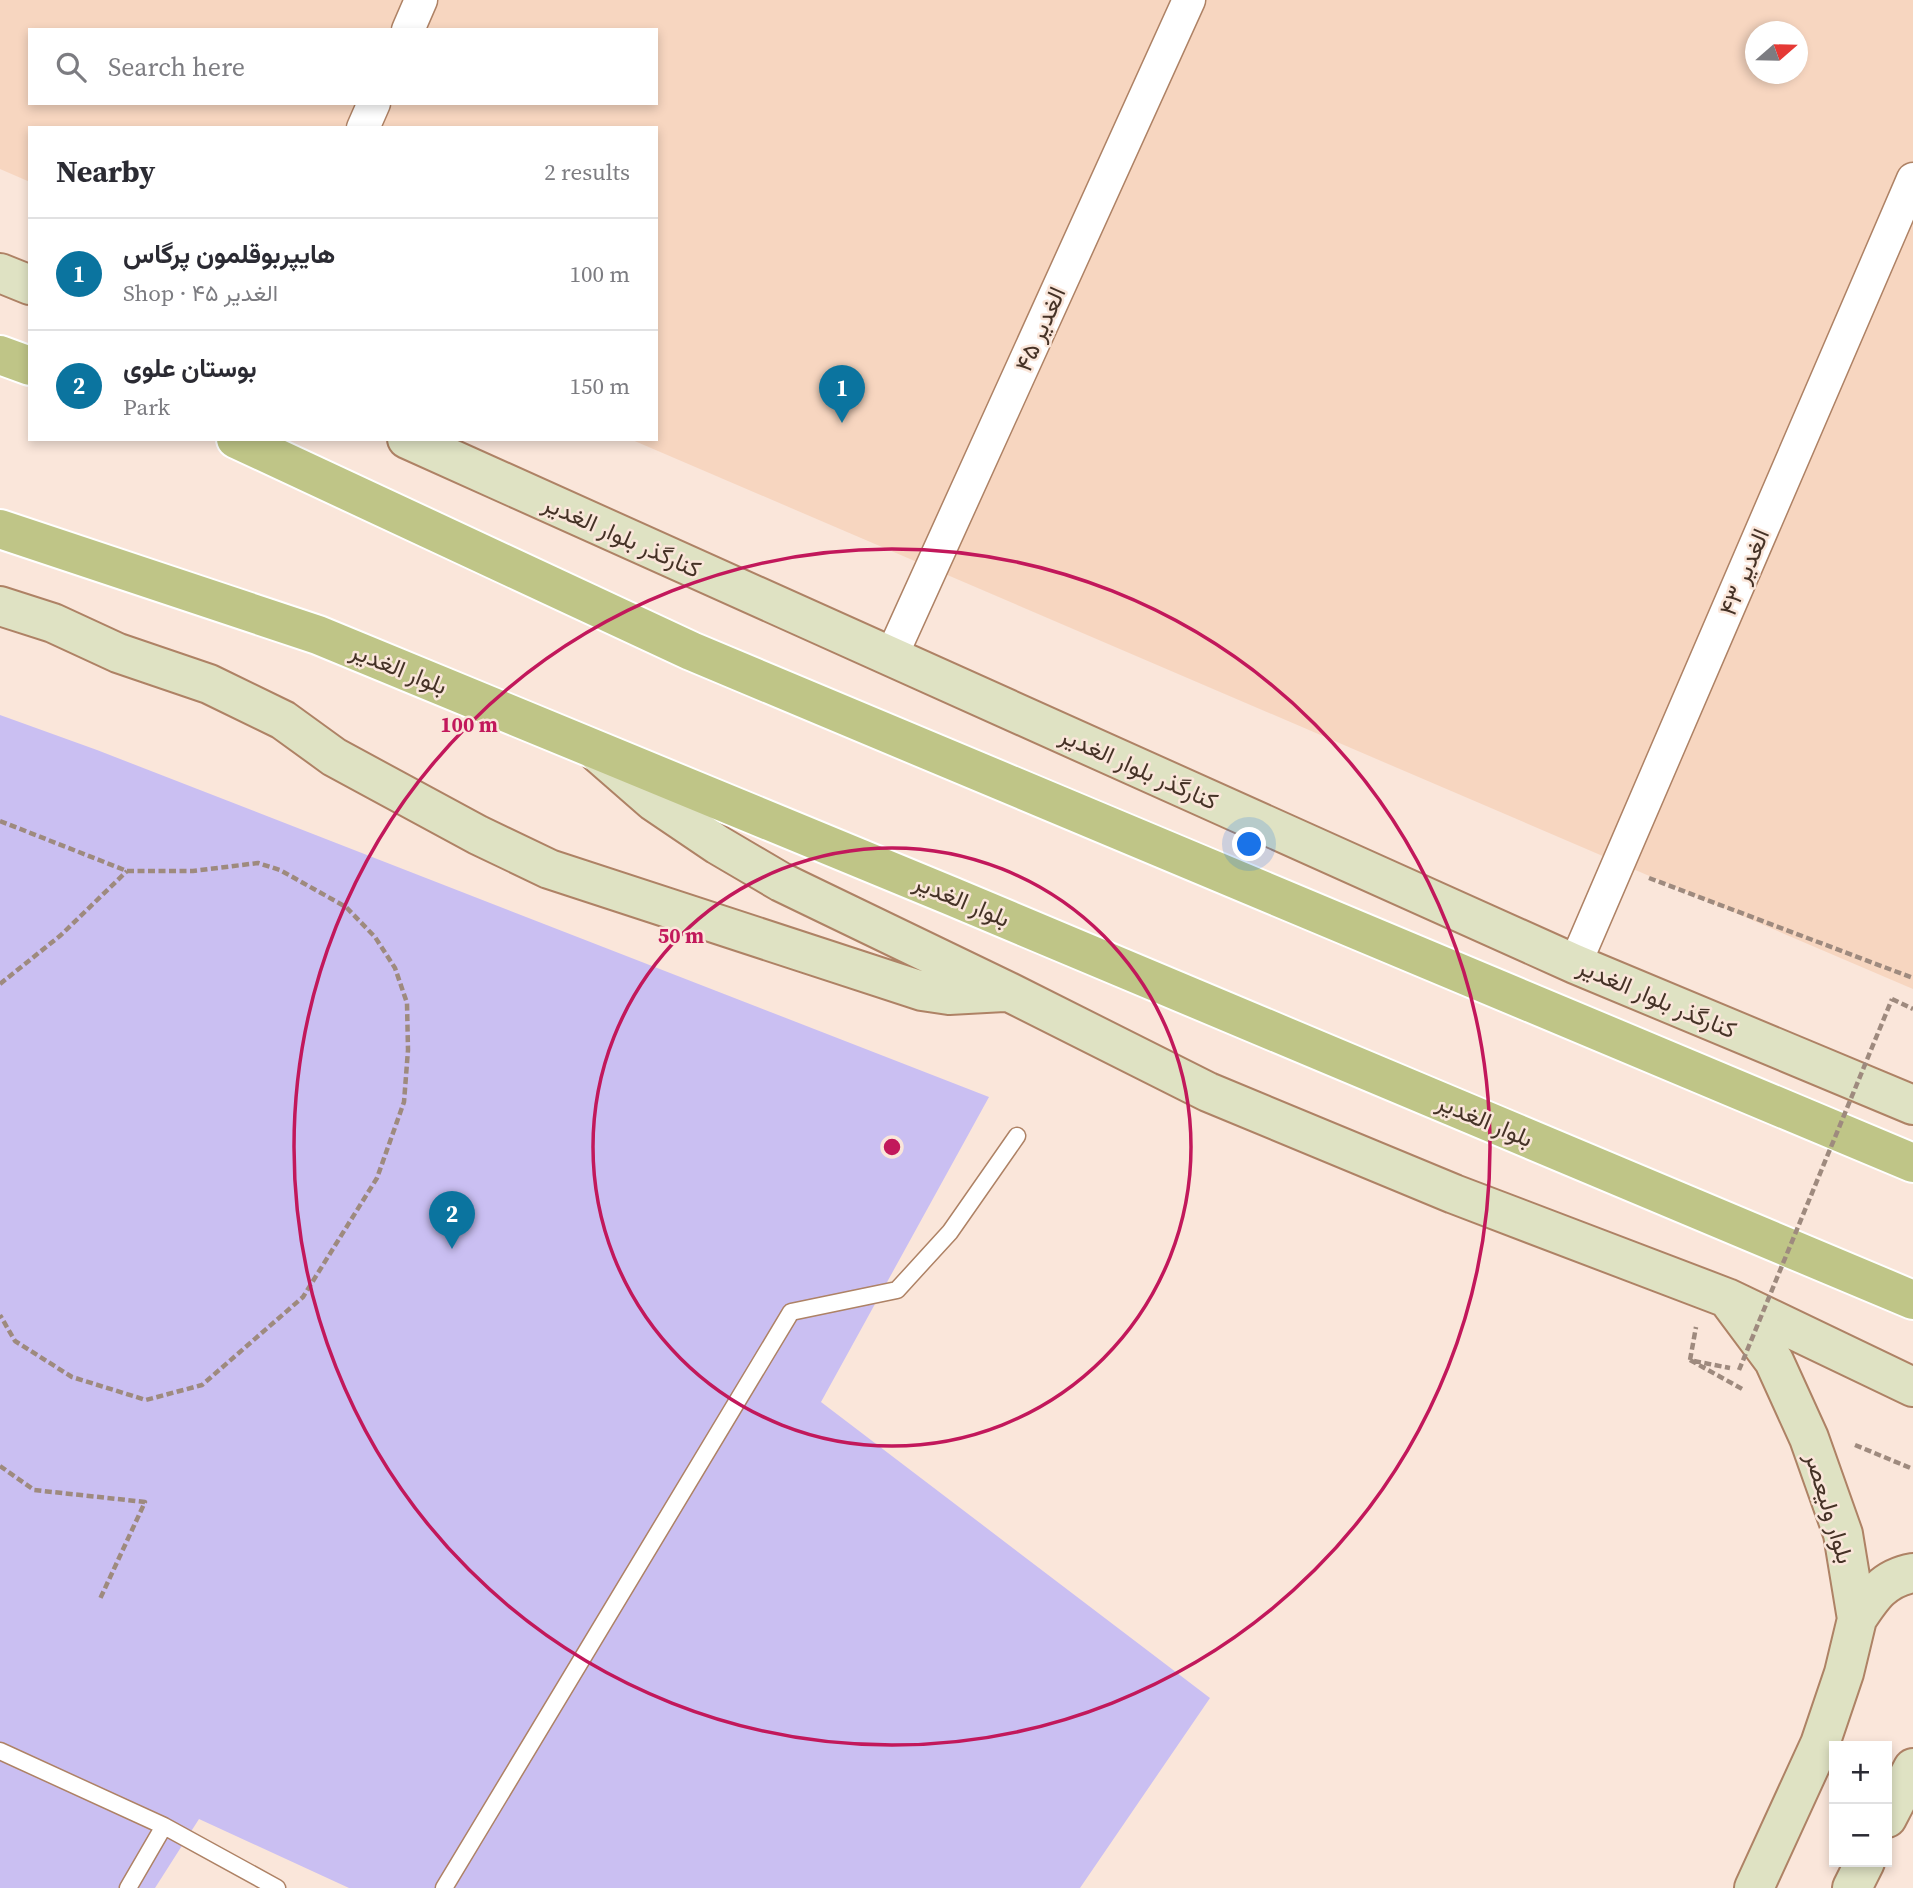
<!DOCTYPE html>
<meta charset="utf-8">
<style>
:root{--surface:#fff;--page:#f2f2f3;--text:#2b2b33;--muted:#7c7c81;--line:#e1e1e2;--accent:#0b749f}
body{margin:0;font-family:"Source Serif 4",Vazirmatn,serif;background:var(--page);color:var(--text)}
.controls{position:absolute;right:21px;bottom:21px;display:grid;overflow:hidden;border-radius:0px;box-shadow:0 4px 10px #0003}
.controls button{width:63px;height:63px;display:grid;place-items:center;padding:0;border:0;border-bottom:2px solid var(--line);background:var(--surface);color:var(--text);font:35px sans-serif}
.compass{position:absolute;left:1745px;top:21px;width:63px;height:63px;border-radius:50%;background:var(--surface);box-shadow:0 4px 10px #0003;rotate:70deg}
.you{position:absolute;left:1250px;top:845px;width:24px;height:24px;margin:-18px;border:5px solid #fff;border-radius:50%;background:#1a73e8;box-shadow:0 0 0 10px #1a73e833}
.badge{display:grid;place-items:center;width:46px;height:46px;border-radius:50%;background:var(--accent);color:#fff;font-size:23px;font-weight:700}
.pin{position:absolute;translate:-50% -58px;filter:drop-shadow(0 2px 4px #0008)}
.pin::after{content:'';position:absolute;top:37px;width:24px;height:21px;background:inherit;clip-path:polygon(0 0,100% 0,50% 100%)}
.list{margin:0;padding:0;list-style:none}
h2{display:flex;justify-content:space-between;align-items:center;height:91px;margin:0;padding:0 28px;font-size:30px}
h2 small{font-size:23px;font-weight:400;color:var(--muted)}
.list li{display:grid;grid-template-columns:46px 1fr auto;gap:21px;align-items:center;box-sizing:border-box;height:112px;padding:0 28px;border-top:2px solid var(--line)}
.list b{display:block;font-size:26px;white-space:nowrap}
.list p{margin:0;font-size:23px;white-space:nowrap;color:var(--muted)}
.list em{font-size:23px;font-style:normal;color:var(--muted)}
.icon{flex:none;width:38px;height:38px;fill:none;stroke:currentColor;stroke-width:2;stroke-linecap:round;stroke-linejoin:round}
.map{position:relative;flex:none;width:1913px;height:1888px;overflow:hidden}
.search{position:absolute;background:var(--surface);box-shadow:0 4px 10px #0003;left:28px;top:28px;width:630px;height:77px;display:flex;align-items:center;gap:18px;box-sizing:border-box;padding:0 24px;border-radius:0px;color:var(--muted);font-size:26px}
.panel{position:absolute;background:var(--surface);box-shadow:0 4px 10px #0003;left:28px;top:126px;width:630px;height:315px;border-radius:0px}
.map>svg:first-child{display:block}
</style>
<div class="map">
<svg width="1913" height="1888" viewBox="0 0 1913 1888">
<rect width="100%" height="100%" fill="#fae6da"/>
<path fill="#f7d6c0" fill-rule="evenodd" d="M0 0H1913V989L630 439H656V128H30V182L0 169ZM30 30H656V103H30ZM1756 32H1798V74H1756Z"/>
<path fill="#cabff2" d="M0 715 97 750 989 1097 821 1402 1210 1698 1080 1888H349L199 1819 155 1888H0Z"/>
<g fill="none" stroke-linecap="round" stroke-linejoin="round">
<defs>
<path id="lane" d="M0 1751 164 1826 128 1888
M164 1826 277 1888
M444 1888 791 1312 897 1290 950 1232 1017 1136"/>
<path id="street" d="M408 30 421 0
M363 128 374 103
M891 657 1189 0
M1575 964 1913 179"/>
<path id="secondary" d="M0 273 30 285
M407 439 1575 964 1913 1105
M0 606 53 623 118 653 209 684 283 720 334 757 478 835 549 869 922 991 949 995 1004 992
M598 753 653 801 718 845 781 882 1009 992 1208 1092 1454 1194 1727 1298 1913 1387
M1730 1302 1774 1361 1809 1438 1843 1534 1857 1619 1844 1673 1820 1744 1754 1888
M1857 1619C1872 1596 1884 1578 1913 1573
M1887 1818 1913 1768
M1852 1888 1865 1862"/>
<path id="primary" d="M0 355 30 366
M236 439 691 651 1913 1163
M0 529 318 635 951 896 1913 1300"/>
</defs>
<use href="#lane" stroke="#ae8265" stroke-width="19"/>
<use href="#street" stroke="#ae8265" stroke-width="35"/>
<use href="#secondary" stroke="#ae8265" stroke-width="42"/>
<use href="#primary" stroke="#fff" stroke-width="42"/>
<path stroke="#9e8a7e" stroke-width="4.5" stroke-dasharray="7 3.5" stroke-linecap="butt" d="M0 821 127 871H193L258 863 280 870 346 907 375 937 395 968 407 1003 408 1050 404 1102 377 1178 303 1297 202 1385 146 1400 72 1377 15 1341 0 1315
M1649 878 1913 978
M0 984 61 935 127 871
M1892 999 1913 1009
M1690 1360 1744 1390
M1690 1360 1696 1327
M1694 1361 1730 1368
M1855 1445 1913 1469
M0 1466 34 1490 145 1502 100 1599"/>
<use href="#lane" stroke="#fff" stroke-width="16"/>
<use href="#street" stroke="#fff" stroke-width="32"/>
<use href="#secondary" stroke="#dfe2c3" stroke-width="38"/>
<use href="#primary" stroke="#bfc587" stroke-width="38"/>
<path stroke="#9e8a7e" stroke-width="4.5" stroke-dasharray="7 3.5" stroke-linecap="butt" d="M1739 1370 1892 999"/>
</g>
<g fill="none" stroke="#c2185b" stroke-width="3.5">
<circle cx="892" cy="1147" r="299"/>
<circle cx="892" cy="1147" r="598"/>
</g>
<g text-anchor="middle" dominant-baseline="central" stroke-width="5" stroke-linejoin="round" paint-order="stroke">
<g font-size="24" fill="#453226" stroke="#fae6da">
<text transform="translate(1040 329) rotate(-66)">الغدیر ۴۵</text>
<text transform="translate(622 536) rotate(24)">کنارگذر بلوار الغدیر</text>
<text transform="translate(1744 572) rotate(-67)">الغدیر ۴۳</text>
<text transform="translate(399 668) rotate(22)">بلوار الغدیر</text>
<text transform="translate(1139 768) rotate(24)">کنارگذر بلوار الغدیر</text>
<text transform="translate(962 900) rotate(23)">بلوار الغدیر</text>
<text transform="translate(1657 998) rotate(23)">کنارگذر بلوار الغدیر</text>
<text transform="translate(1485 1120) rotate(23)">بلوار الغدیر</text>
<text transform="translate(1830 1508) rotate(73)">بلوار ولیعصر</text>
</g>
</g>
<circle cx="892" cy="1147" r="10" fill="#c2185b" stroke="#fae6da" stroke-width="3.5"/>
<g font-size="21" text-anchor="middle" font-weight="bold" fill="#c2185b" stroke="#fae6da" stroke-width="5" stroke-linejoin="round" paint-order="stroke">
<text x="469" y="732">100 m</text>
<text x="681" y="943">50 m</text>
</g>
</svg>
<div class="controls">
<button>+</button>
<button>−</button>
</div>
<svg class="compass" viewBox="-18 -18 36 36"><path d="M0-13l5 13h-10z" fill="#e53935"/><path d="M0 13l5-13h-10z" fill="#7c7c81"/></svg>
<div class="you"></div>
<div class="pin badge" style="left:842px;top:423px">1</div>
<div class="pin badge" style="left:452px;top:1249px">2</div>
<div class="search"><svg class="icon" aria-label="search" viewBox="0 0 24 24"><circle cx="10" cy="10" r="6"/><path d="M15 15l6 6"/></svg>Search here</div>
<section class="panel">
<h2>Nearby<small>2 results</small></h2>
<ul class="list">
<li><span class="badge">1</span><div><b>هایپربوقلمون پرگاس</b><p>Shop · الغدیر ۴۵</p></div><em>100 m</em></li>
<li><span class="badge">2</span><div><b>بوستان علوی</b><p>Park</p></div><em>150 m</em></li>
</ul>
</section>
</div>
